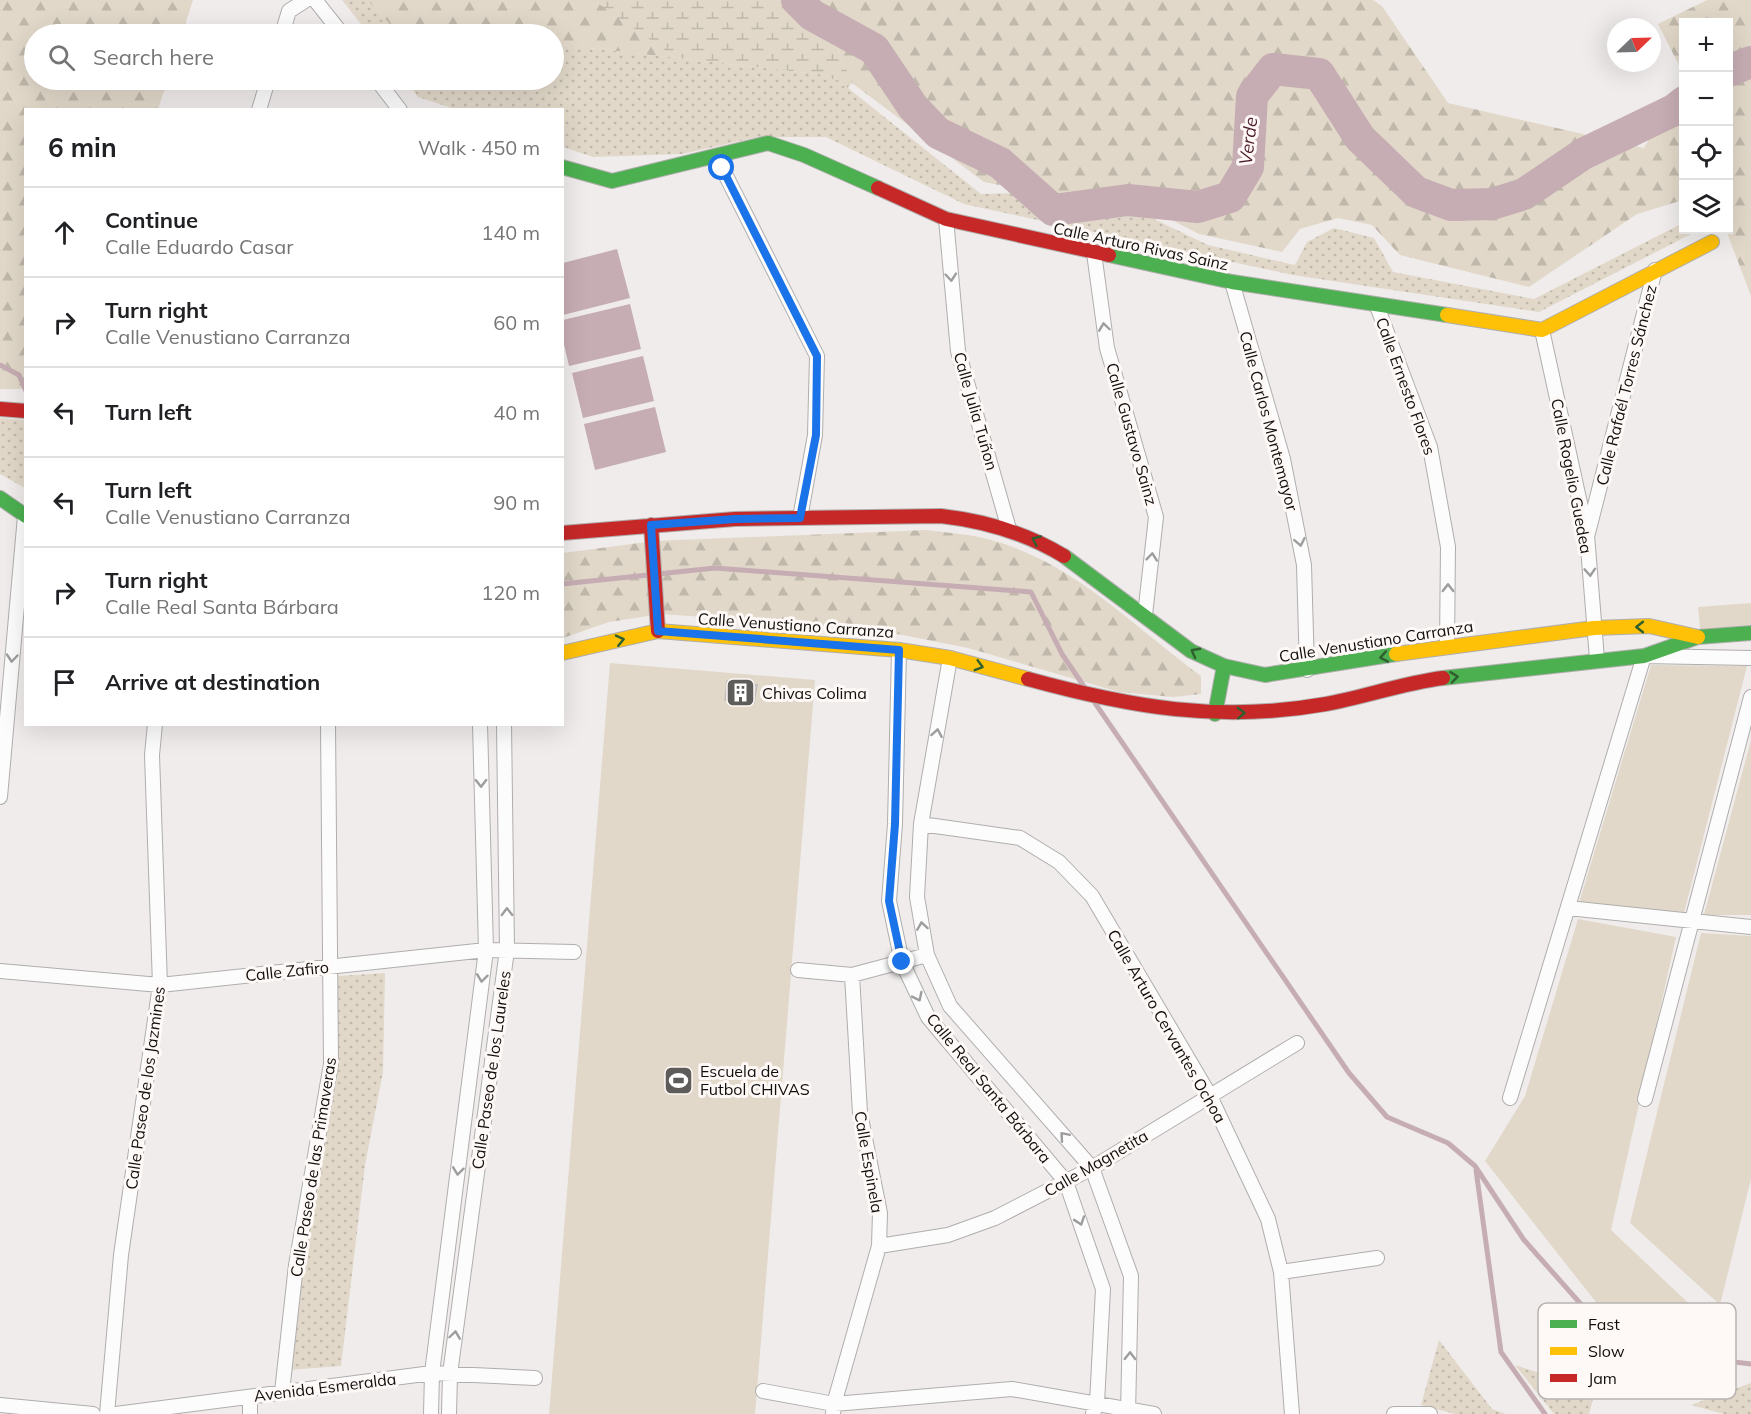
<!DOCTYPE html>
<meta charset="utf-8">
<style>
:root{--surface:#fff;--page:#f2f2f2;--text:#202124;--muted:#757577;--line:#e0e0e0}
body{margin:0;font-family:Mulish,sans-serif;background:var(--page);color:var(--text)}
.controls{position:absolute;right:18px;top:18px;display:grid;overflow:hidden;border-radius:0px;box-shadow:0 6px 24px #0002}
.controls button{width:54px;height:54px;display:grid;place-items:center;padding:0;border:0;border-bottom:2px solid var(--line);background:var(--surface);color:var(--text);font:30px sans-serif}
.compass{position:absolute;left:1607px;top:18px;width:54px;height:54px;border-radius:50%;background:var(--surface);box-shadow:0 6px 24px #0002;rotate:67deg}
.stop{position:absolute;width:18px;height:18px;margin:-14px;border:4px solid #1a73e8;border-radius:50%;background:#fff}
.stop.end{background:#1a73e8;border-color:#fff;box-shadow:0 2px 6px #0008}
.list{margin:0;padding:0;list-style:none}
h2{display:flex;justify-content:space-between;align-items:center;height:78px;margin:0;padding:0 24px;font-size:26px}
h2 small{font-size:20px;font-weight:400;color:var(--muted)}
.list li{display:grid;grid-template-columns:39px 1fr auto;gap:18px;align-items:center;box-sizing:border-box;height:90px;padding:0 24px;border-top:2px solid var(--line)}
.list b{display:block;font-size:22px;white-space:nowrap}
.list p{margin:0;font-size:20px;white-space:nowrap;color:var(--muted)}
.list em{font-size:20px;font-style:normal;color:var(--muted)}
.icon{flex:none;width:33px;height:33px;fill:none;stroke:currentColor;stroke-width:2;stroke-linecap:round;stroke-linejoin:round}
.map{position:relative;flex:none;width:1751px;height:1414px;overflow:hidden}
.search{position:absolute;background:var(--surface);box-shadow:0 6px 24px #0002;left:24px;top:24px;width:540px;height:66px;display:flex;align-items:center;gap:15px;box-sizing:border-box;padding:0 21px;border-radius:33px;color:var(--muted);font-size:22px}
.panel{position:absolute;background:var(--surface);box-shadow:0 6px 24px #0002;left:24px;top:108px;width:540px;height:618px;border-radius:0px}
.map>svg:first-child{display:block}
</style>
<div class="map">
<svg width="1751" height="1414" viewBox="0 0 1751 1414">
<defs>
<pattern id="forest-firs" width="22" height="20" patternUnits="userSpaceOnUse" patternTransform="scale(1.5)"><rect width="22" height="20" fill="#e1d8c9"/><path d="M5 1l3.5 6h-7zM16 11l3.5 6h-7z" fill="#c0b8ab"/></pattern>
<pattern id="wetland-marsh" width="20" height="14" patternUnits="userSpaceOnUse" patternTransform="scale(1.5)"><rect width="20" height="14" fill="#e1d8c9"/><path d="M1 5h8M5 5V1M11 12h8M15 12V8" fill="none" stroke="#c0b8ab"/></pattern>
<pattern id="park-dots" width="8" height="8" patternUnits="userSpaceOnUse" patternTransform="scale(1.5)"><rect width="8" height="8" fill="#e1d8c9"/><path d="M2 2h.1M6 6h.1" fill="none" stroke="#c0b8ab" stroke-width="1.8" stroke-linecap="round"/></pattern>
<pattern id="building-hatch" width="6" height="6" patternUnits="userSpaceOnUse" patternTransform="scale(1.5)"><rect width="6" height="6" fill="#d2d0d0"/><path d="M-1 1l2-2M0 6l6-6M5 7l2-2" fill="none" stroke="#b3b1b1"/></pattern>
</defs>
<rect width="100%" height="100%" fill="#efeceb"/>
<path fill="#e1d8c9" d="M1751 603V625L1700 629 1698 607Z
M610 663 815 680 755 1414H549Z
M1651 665 1747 666 1684 913 1579 903Z
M1751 740V915H1704Z
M1578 919 1676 937 1611 1230 1736 1348 1657 1336 1602 1310 1485 1161 1525 1096Z
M1701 933 1751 936V1179L1720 1305 1630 1223Z"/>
<path fill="url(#forest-firs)" d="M0 0H193L182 34H34V80H168L158 109 26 110 25 389H0Z
M367 0H603L600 4 676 58 554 44V34H473L389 24Z
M817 0H1373L1382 6 1448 103 1644 148 1683 78V200L1637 214 1529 287 1400 255 1372 225 1338 218 1300 229 1282 252 1199 234 1115 191 1055 196 984 182 852 83Z
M1707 0H1751V296L1726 230H1728V22H1684L1683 73 1658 24Z
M927 530C948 533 971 534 991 540 1073 562 1134 627 1201 676V694L1173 697 1119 692 968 648 872 629 661 614 609 622 563 638V553L654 541Z"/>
<path fill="url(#wetland-marsh)" d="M603 0H817L852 83 848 88 825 75 676 58 599 4Z"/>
<path fill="url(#park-dots)" d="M342 0H367L390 24 473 34H369Z
M554 44 825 75 848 88 981 194 1017 193 1049 216 1131 208 1208 245 1295 265 1307 242 1334 228 1374 238 1393 272 1534 299 1683 223 1684 230H1699L1539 312 1293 275 964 204 826 137H758L682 154 593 157 563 147 562 110 455 109 418 97 405 80H554Z
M0 418 25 420V488L0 474Z
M385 973 383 1072 365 1165 341 1366 289 1370 301 1259 337 1077 338 976Z
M1439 1340 1492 1409 1506 1414H1455L1421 1405Z
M1515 1365 1595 1391 1589 1414H1554Z
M1751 1383V1414H1724L1691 1405Z"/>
<path fill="#c6adb3" d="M617 249 630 298 563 315V263Z
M630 304 641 349 569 366 563 340V320Z
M643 356 654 401 583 418 572 373Z
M655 407 666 452 595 470 584 424Z"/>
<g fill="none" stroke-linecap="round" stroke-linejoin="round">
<path stroke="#c6adb3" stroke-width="5" d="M0 365 19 375 26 391
M562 584 715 568 1031 592 1062 654 1085 688
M1095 703 1349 1073 1387 1117 1448 1143 1475 1166 1524 1240 1595 1320 1651 1352 1751 1364
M1476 1170 1501 1352 1545 1414"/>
<path stroke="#c6adb3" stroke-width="32" d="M797 0 812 15 874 49 913 107 938 133 1000 163 1053 210 1128 200 1198 207 1230 197 1248 167 1252 96 1273 69 1319 74 1360 138 1416 192 1451 205 1492 204 1524 194 1583 154 1674 110 1684 102
M1728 71 1751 62"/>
</g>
<path fill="url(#building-hatch)" stroke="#bebcbb" stroke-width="1.5" d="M727 681 757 685 754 703 725 700Z"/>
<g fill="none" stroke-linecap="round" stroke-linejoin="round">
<defs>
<path id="street" d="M315 0 342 34
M282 34 289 11 306 0
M377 80 400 110
M259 110 268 80
M716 156 817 356 815 435 800 518
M946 219 958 351 1009 529
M1094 253 1107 348 1156 517 1145 615
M1232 282 1283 459 1304 565 1307 670
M1377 306 1430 447 1448 547 1447 646
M1542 330 1587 535 1597 659
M1588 533 1655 270
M899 650 895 824 889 901 902 962 928 1017 1066 1182 1103 1289 1097 1403 1093 1414
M950 658 921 824 917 897 927 955 950 1006 1092 1168 1131 1276 1128 1414
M0 797 25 516
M921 824 1020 838 1059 862 1092 896 1209 1094 1268 1219 1281 1272 1292 1414
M1568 908 1751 927
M798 970 852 975 927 955
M0 971 160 985 486 950 574 952
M1510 1098 1644 656 1751 658
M1645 1099 1751 697
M879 1246 948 1235 995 1218 1092 1168 1297 1043
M1281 1272 1377 1258
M763 1391 834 1404 1012 1389 1154 1414
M282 1392 296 1265 331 1064 328 724
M250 1397V1414
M0 1405 93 1414
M107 1414 121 1255 160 985 152 755 155 724
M116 1414 432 1373 535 1378
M431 1414 432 1373 486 950 480 724
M449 1414 450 1374 507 950 504 724
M833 1414 834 1404 879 1246 880 1213 860 1113 852 975
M1394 1414H1430"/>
<path id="fast" d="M562 167 612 181 768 143 804 155 878 188
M1109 255 1232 282 1447 315
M0 498 26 516
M1064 556 1191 651 1224 666 1265 675 1396 654
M1443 678 1644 656 1698 637 1751 633
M1215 714 1224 666"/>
<path id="slow" d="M1447 315 1542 330 1712 242
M562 653 658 631 899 650 950 658 1028 679
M1396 654 1594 628 1649 626 1698 637"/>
<path id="jam" d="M878 188 946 219 1109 255
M0 409 26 411
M651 525 658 631
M562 533 735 519 941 516C985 521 1026 533 1064 556
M1028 679C1130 707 1220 723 1326 704 1365 697 1403 683 1443 678"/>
</defs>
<use href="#street" stroke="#b0aead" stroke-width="16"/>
<use href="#fast" stroke="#b0aead" stroke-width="16"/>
<use href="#slow" stroke="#b0aead" stroke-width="16"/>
<use href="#jam" stroke="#b0aead" stroke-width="16"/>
<use href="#street" stroke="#fdfcfc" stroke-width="14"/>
<use href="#fast" stroke="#4caf50" stroke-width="14"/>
<use href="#slow" stroke="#ffc107" stroke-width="14"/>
<use href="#jam" stroke="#c62828" stroke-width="14"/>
</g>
<defs><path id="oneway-chevron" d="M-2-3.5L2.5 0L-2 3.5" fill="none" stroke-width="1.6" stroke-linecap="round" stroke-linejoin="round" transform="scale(1.5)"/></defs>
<g stroke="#9e9d9d">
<use href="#oneway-chevron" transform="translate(951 277) rotate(85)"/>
<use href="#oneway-chevron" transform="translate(1104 327) rotate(-98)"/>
<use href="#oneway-chevron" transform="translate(1300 542) rotate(79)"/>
<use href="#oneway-chevron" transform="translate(1152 557) rotate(-84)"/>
<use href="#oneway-chevron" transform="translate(1590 572) rotate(86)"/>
<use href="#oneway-chevron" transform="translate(1448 588) rotate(-90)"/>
<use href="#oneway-chevron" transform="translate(12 658) rotate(95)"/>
<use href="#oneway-chevron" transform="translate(937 733) rotate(-80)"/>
<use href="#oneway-chevron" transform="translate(481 783) rotate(89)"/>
<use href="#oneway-chevron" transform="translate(507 912) rotate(-91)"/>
<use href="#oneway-chevron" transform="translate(922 926) rotate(-99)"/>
<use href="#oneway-chevron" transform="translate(482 978) rotate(97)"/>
<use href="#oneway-chevron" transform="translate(918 997) rotate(64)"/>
<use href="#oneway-chevron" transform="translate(1064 1136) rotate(-131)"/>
<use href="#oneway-chevron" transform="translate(458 1171) rotate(97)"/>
<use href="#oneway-chevron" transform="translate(1080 1221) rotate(71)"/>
<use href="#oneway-chevron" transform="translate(455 1335) rotate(-82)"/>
<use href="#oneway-chevron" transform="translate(1130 1356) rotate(-89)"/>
</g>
<g stroke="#2e5f2f">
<use href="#oneway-chevron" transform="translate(1036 540) rotate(-156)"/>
<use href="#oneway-chevron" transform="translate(1640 627) rotate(180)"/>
<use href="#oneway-chevron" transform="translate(620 640) rotate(-13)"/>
<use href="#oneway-chevron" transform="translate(1195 652) rotate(-152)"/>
<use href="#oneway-chevron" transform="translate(1384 657) rotate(170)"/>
<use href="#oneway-chevron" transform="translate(979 666) rotate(16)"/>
<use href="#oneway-chevron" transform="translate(1454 677) rotate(-7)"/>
<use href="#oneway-chevron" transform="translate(1241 713) rotate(-2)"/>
</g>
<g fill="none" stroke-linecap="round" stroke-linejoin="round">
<path stroke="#1a73e8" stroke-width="8" d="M722 168 817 356 816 435 800 518 735 519 651 525 658 631 899 650 895 824 889 901 902 962"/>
</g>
<defs>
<symbol id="building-square" viewBox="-11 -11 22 22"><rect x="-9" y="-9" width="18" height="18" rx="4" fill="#5e5c5b" stroke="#fef8f6"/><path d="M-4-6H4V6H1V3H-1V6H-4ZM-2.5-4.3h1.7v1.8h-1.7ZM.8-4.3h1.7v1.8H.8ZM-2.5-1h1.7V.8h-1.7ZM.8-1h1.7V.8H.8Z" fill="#fff"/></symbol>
<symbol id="stadium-square" viewBox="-11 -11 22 22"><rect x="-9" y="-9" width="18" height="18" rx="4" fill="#5e5c5b" stroke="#fef8f6"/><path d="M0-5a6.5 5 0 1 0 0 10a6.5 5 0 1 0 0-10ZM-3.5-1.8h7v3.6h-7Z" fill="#fff"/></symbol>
</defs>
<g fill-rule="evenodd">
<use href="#building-square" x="724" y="676" width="33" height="33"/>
<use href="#stadium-square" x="662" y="1064" width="33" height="33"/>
</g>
<g text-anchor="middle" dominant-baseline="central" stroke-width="6" stroke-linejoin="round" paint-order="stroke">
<g font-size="16" fill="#100f0e" stroke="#fef8f6">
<text transform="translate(1141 246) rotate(12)">Calle Arturo Rivas Sainz</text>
<text transform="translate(1626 385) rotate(-76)">Calle Rafaél Torres Sánchez</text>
<text transform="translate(1406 386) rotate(70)">Calle Ernesto Flores</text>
<text transform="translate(976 411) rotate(74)">Calle Julia Tuñon</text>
<text transform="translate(1269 421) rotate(75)">Calle Carlos Montemayor</text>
<text transform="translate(1132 434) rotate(74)">Calle Gustavo Sainz</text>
<text transform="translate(1572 476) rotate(79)">Calle Rogelio Guedea</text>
<text transform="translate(796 625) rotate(4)">Calle Venustiano Carranza</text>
<text transform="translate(1376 641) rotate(-9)">Calle Venustiano Carranza</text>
<text transform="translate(287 971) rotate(-6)">Calle Zafiro</text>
<text transform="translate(1167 1026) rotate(60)">Calle Arturo Cervantes Ochoa</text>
<text transform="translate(491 1070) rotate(-82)">Calle Paseo de los Laureles</text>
<text transform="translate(145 1088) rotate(-82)">Calle Paseo de los Jazmines</text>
<text transform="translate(989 1088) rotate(51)">Calle Real Santa Bárbara</text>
<text transform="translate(869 1162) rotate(80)">Calle Espinela</text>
<text transform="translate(1096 1163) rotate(-30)">Calle Magnetita</text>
<text transform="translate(313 1167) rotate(-81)">Calle Paseo de las Primaveras</text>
<text transform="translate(325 1387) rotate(-7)">Avenida Esmeralda</text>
</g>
<g font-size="16" fill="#100f0e" stroke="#fef8f6" text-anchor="start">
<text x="762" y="693">Chivas Colima</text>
<text x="700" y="1071">Escuela de<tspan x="700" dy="18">Futbol CHIVAS</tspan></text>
</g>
<g font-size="18" font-style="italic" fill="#4d1e2e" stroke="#fef8f6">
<text transform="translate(1248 141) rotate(-83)">Verde</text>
</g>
</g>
<rect x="1538" y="1303" width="198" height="96" rx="9" fill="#fef8f6" stroke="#b7b2b0" stroke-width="1.5"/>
<rect x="1550" y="1320" width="27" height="8" fill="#4caf50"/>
<rect x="1550" y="1347" width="27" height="8" fill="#ffc107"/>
<rect x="1550" y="1374" width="27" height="8" fill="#c62828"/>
<g font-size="16" fill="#100f0e">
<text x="1588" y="1330">Fast</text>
<text x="1588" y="1357">Slow</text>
<text x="1588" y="1384">Jam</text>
</g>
</svg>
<div class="controls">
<button>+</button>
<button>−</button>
<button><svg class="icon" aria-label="locate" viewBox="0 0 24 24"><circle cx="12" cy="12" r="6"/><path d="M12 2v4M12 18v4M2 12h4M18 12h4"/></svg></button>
<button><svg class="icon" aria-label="layers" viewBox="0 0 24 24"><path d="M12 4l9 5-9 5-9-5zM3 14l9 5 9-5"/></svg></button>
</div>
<svg class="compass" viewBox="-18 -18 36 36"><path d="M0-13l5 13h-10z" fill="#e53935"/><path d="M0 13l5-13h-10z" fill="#757577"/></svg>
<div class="stop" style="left:722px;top:168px"></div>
<div class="stop end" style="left:902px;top:962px"></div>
<div class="search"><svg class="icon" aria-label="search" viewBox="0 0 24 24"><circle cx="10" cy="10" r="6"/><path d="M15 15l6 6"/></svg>Search here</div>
<section class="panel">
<h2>6 min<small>Walk · 450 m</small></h2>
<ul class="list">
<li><svg class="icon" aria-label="ahead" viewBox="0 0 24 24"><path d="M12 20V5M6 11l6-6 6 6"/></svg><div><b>Continue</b><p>Calle Eduardo Casar</p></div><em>140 m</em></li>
<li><svg class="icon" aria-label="right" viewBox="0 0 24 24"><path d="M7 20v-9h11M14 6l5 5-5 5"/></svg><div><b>Turn right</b><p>Calle Venustiano Carranza</p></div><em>60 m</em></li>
<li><svg class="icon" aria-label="left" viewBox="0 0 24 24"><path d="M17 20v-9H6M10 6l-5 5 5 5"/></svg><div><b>Turn left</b></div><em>40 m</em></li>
<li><svg class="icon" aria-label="left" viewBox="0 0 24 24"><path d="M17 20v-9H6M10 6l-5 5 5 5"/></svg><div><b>Turn left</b><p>Calle Venustiano Carranza</p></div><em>90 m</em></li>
<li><svg class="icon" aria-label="right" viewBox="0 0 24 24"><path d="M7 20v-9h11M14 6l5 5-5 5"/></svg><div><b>Turn right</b><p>Calle Real Santa Bárbara</p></div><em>120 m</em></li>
<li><svg class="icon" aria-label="arrive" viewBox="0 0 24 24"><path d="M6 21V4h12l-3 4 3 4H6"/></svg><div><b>Arrive at destination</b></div></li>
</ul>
</section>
</div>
